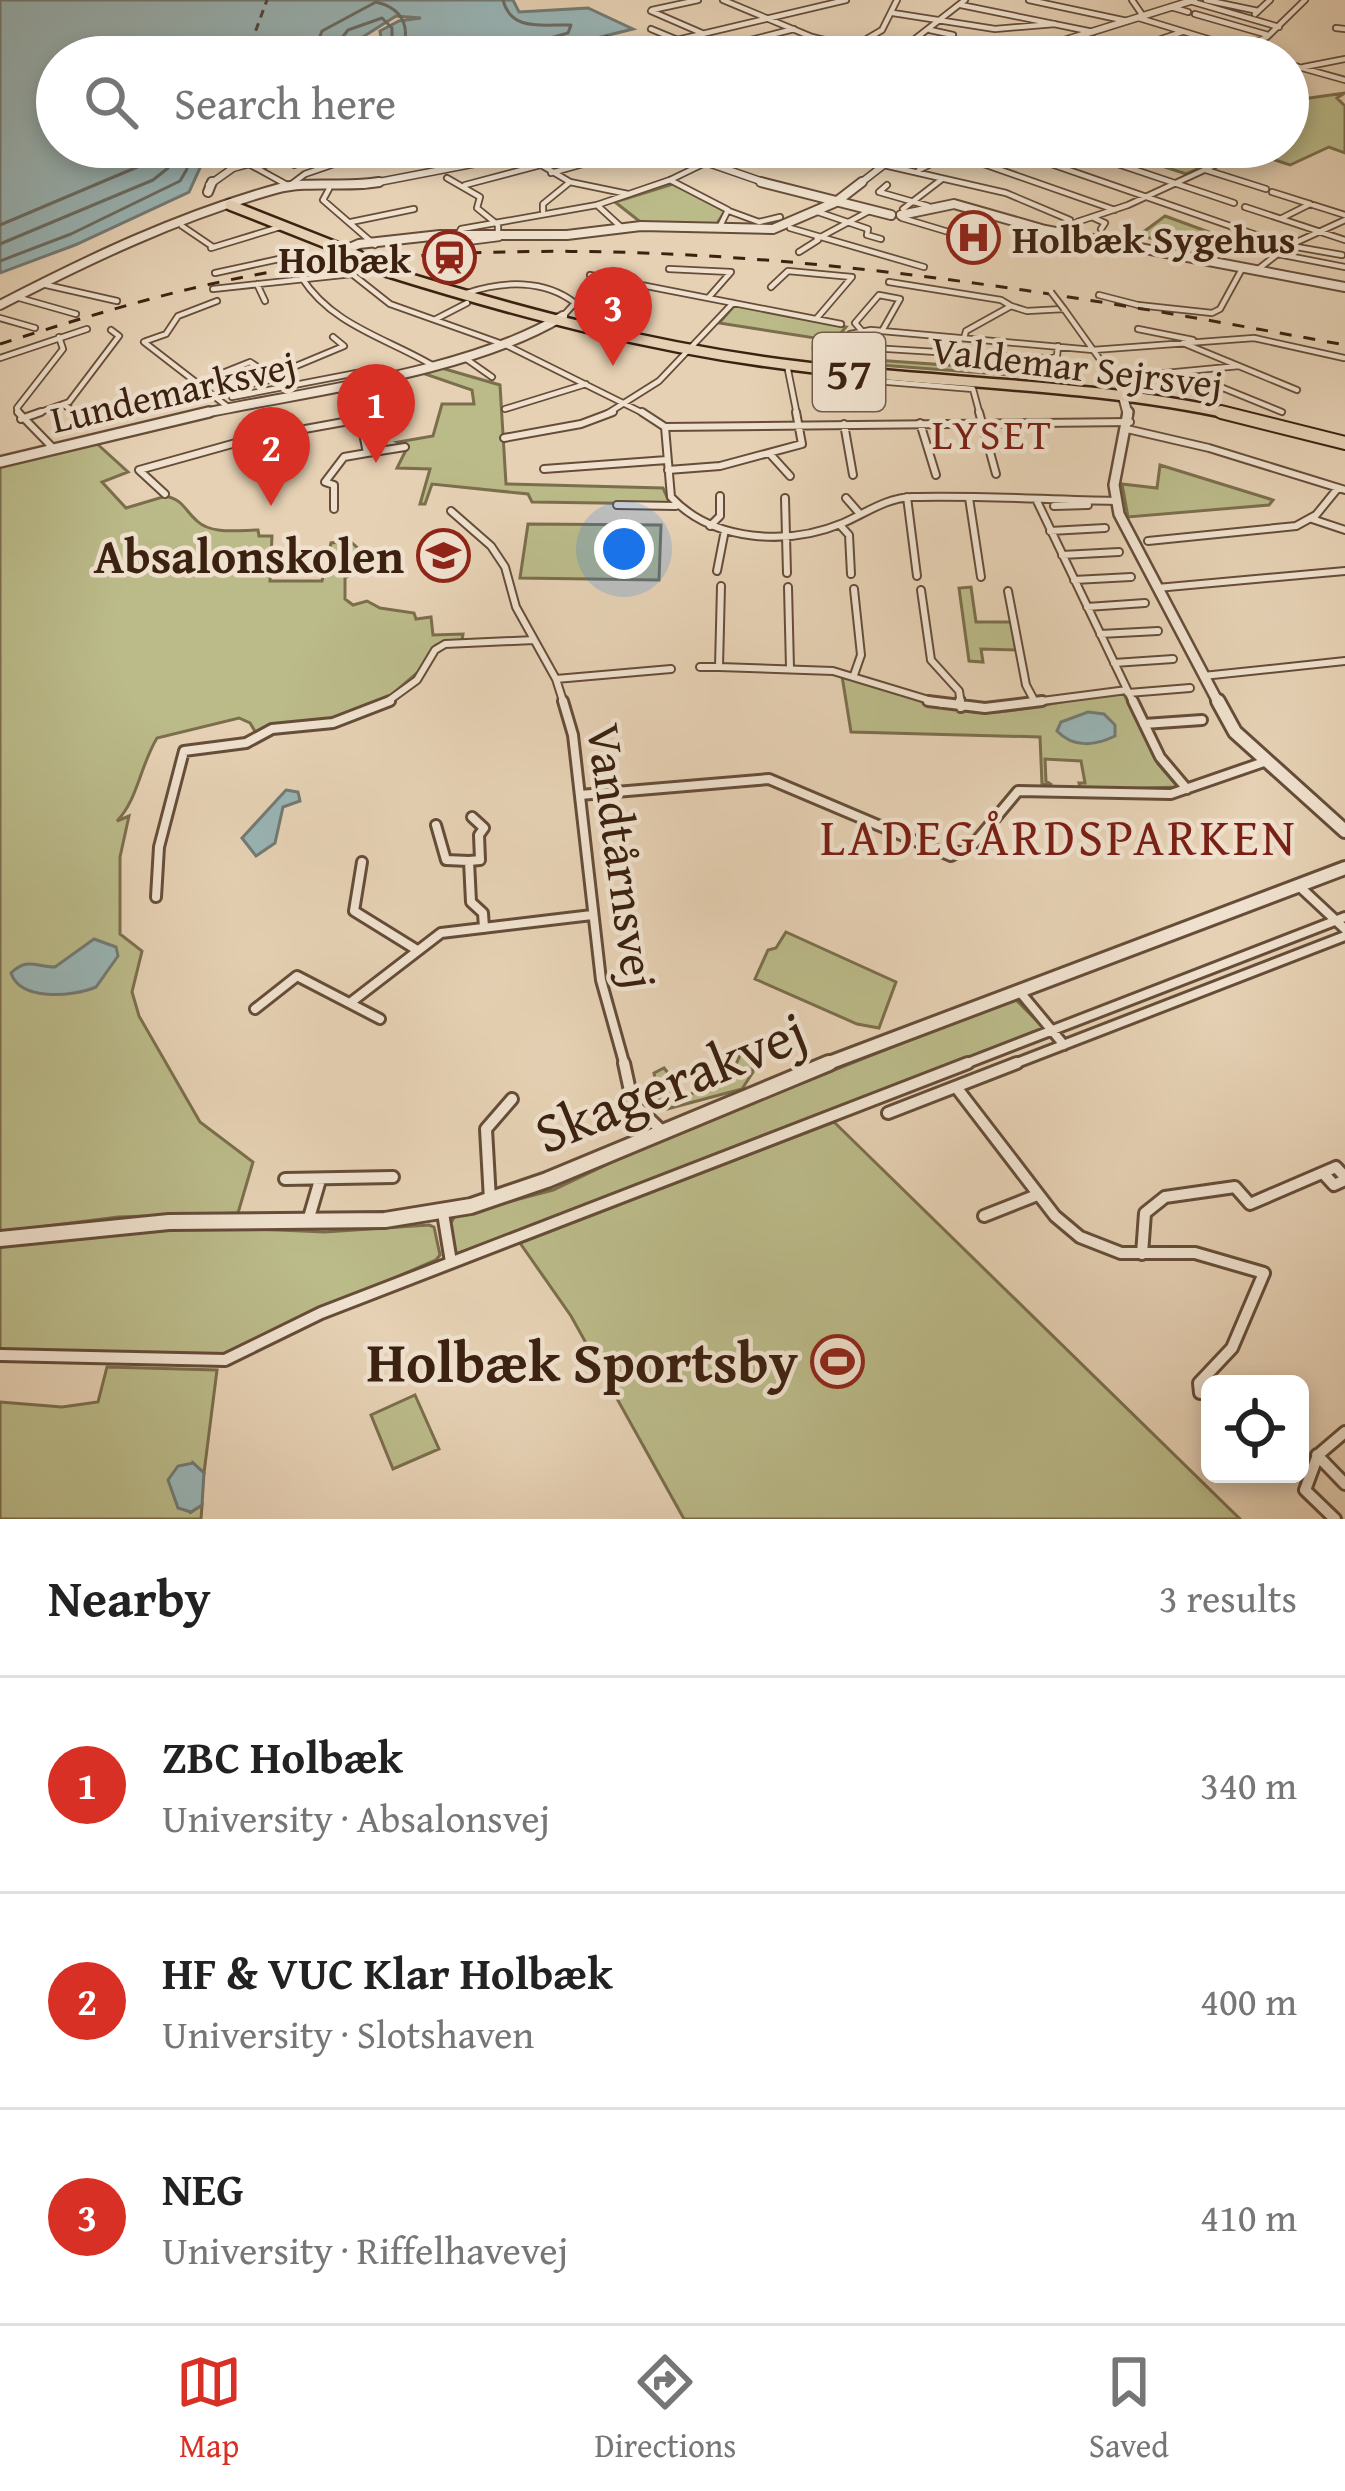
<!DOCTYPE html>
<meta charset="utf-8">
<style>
:root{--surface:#fff;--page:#f2f2f2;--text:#222;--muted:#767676;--line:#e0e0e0;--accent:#d93025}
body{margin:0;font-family:"Gentium Book Plus",serif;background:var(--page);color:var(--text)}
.controls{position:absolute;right:36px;bottom:36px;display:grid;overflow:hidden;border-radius:18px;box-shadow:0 6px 18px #0003}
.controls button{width:108px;height:108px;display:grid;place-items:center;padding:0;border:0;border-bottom:3px solid var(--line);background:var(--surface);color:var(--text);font:60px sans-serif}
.you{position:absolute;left:624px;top:549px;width:42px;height:42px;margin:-30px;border:9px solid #fff;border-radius:50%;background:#1a73e8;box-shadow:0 0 0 18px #1a73e833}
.badge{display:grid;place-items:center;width:78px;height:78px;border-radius:50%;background:var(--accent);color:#fff;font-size:39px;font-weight:700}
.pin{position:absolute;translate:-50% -99px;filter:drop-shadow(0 3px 6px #0008)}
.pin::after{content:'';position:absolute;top:63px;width:42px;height:36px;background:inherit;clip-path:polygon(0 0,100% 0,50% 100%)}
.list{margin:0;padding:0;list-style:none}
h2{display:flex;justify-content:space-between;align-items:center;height:156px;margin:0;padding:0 48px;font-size:51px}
h2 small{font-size:39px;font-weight:400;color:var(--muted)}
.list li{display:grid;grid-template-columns:78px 1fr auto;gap:36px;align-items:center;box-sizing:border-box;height:216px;padding:0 48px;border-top:3px solid var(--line)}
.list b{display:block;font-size:45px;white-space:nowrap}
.list p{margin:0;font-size:39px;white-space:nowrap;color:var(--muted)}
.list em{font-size:39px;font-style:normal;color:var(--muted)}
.icon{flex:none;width:66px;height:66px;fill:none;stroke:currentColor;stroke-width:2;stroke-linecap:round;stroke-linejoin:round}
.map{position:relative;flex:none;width:1345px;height:1519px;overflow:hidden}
.search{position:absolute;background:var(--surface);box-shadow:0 6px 18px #0003;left:36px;right:36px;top:36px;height:132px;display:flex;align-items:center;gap:30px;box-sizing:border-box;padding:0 42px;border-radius:66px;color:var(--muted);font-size:45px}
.sheet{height:804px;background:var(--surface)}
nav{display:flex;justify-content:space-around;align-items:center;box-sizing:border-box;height:168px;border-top:3px solid var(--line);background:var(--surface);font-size:33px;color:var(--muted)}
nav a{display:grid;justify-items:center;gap:6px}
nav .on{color:var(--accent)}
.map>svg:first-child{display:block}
</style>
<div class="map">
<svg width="1345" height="1519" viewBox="0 0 1345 1519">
<rect width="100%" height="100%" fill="#e6d1b4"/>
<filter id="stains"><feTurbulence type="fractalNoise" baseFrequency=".00167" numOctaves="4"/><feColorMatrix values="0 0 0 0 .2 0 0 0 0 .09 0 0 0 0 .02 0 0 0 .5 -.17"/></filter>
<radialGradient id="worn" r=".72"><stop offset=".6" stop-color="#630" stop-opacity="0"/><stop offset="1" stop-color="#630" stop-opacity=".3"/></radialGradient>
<path fill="#bbba89" stroke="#7b6e4c" stroke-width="3" d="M1345 93 1337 98 1345 106V153L1329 147 1290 165 1248 151 1288 147V101Z
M1104 147H1245L1186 174Z
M673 184 725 211 716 225 643 224 615 202Z
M1165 216 1209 232 1200 237 1219 247 1229 243 1248 247 1234 253 1138 236Z
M735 305 846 327 834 341 719 323Z
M820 343 818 356 1046 372 1049 378 815 360 813 348Z
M438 367 500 385 506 484 663 488 670 504 532 502 528 494 432 484 425 504H420L430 469 397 468 408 446 398 442 433 436 442 404H474L472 390 425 374Z
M94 441 128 472 102 482 126 508 166 496C185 501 184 510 197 521 212 535 240 530 258 530L259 536H272L270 581H322L331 543 350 541 374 563 345 578V599L353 605 367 601 380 608 414 613 416 619 431 617 433 635 463 634 462 640 436 645 424 667 388 698 326 722 267 727 256 733 250 723 239 718 157 738C140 766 138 799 117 821L129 816 120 857V934L142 951 132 992 139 1016 200 1122 253 1162 238 1213 118 1217 0 1232V465Z
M1160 465 1273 500 1269 505 1128 517 1122 484 1157 488Z
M528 524 661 525 659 580 520 578Z
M971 587 976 622H1011L1016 650 981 649 983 662 969 661 959 588Z
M842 676C893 689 941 715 995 712 1039 709 1080 695 1124 694L1158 764 1178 787 1081 790 1079 783H1085L1081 761 1045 759 1046 781 1052 785 1042 784 1040 737 851 732Z
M786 932 896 982 879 1028 857 1024 755 979 768 950 776 948Z
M1014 998 1046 1030 454 1255 449 1226 455 1216 553 1190 648 1145Z
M741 1053 752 1054 753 1072 742 1089 667 1109 660 1103 654 1073 664 1068 686 1095C721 1085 727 1088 741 1053Z
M834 1122 1240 1519H684L571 1316 520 1243Z
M429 1225 434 1227 440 1255 436 1260 320 1310 239 1353 215 1357 0 1352V1246L138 1231 232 1228 325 1232Z
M107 1367 217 1370 204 1473 193 1463 191 1512 202 1505 201 1519H0V1402L62 1407 98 1402Z
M415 1395 439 1449 393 1469 371 1415Z"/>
<path fill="#99b5b6" stroke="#737a74" stroke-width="3" d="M0 0H513L519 12 588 8 633 29 520 57H346L381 38 380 31 399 21 421 18 396 16 331 57H57V147L208 149 196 150 194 159H204L189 192 75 245 0 273Z
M1088 712 1104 714 1115 725V736C1095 746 1073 748 1057 731L1061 722Z
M286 790 298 792 300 801 283 807 275 843 256 856 242 838Z
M94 939 116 947 118 956 96 987C72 997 20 1001 11 973 27 957 36 967 55 967Z
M193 1463 204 1473 202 1505 191 1512 178 1508 168 1480 178 1466Z"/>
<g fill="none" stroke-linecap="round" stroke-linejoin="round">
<path stroke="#6a6b63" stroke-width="3" d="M503 0C511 32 542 24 571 25L568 33 536 42 531 57
M312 57 322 31 376 2C405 9 413 31 398 57
M327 57 348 30 382 18 392 28V40L367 57
M0 225 142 165 151 147
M0 244 153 180 168 168 169 147
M0 261 71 234 180 181 187 169 185 147"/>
<path stroke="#52463a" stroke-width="3" stroke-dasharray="8 6" stroke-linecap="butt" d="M246 57 267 0"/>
<path stroke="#c4ae93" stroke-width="9" stroke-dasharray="9 4.5" stroke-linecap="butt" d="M346 258 379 269"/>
<defs>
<path id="minor-far3" d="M723 0 812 37 853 47 882 30 897 0
M1029 0 1127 21
M1132 0 1143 16
M1206 0 1258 11
M1190 1 1279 27
M961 5 1093 32
M1171 7 1188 12
M652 10 698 0
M651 11 704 34
M893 13 995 29 1055 24
M1195 14 1268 35
M1255 14 1270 0
M1139 18 1267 57
M1336 28 1345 29
M651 29 719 57
M930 30 953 35
M607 39 646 57
M571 47 591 57
M1200 48 1206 49 1207 51 1193 50Z
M703 52 794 29
M538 55 543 57
M893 56 965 0
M605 57 846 0
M1035 57 1065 48V44
M1108 57 1182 32
M1167 57H1185
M1218 57 1267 37 1305 0
M1288 64 1345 80
M1304 67 1345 59
M1288 87 1295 89 1288 90
M218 147 289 186 305 174 369 152
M434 147 471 163
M496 147 510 155
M834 147 880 164
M1002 147 1288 246
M1067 147 1234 203
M521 153 570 182 628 194
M952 153 1115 210
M294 165 316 157
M884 165 1006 193 1070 220
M256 168 292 156
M919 170 965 147
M1206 170 1266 189
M551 173 626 152 665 148
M447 178 480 197 477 208 498 225V237
M670 180 728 210 719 228
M465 185 537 166
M887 185 879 192 928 206
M329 189 323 200 375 245
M1272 192 1345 215
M597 205 621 227
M1245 207 1345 240
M903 209 942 179
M543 211V204L570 182
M729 211 759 222 780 217
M818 212 868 229 867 235 881 239
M902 218 962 236 968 232H956
M1094 218 1105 223 1101 229
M1282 218 1310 204
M351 222 414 209
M182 226 213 247
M790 228 924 267
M447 235 460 243 499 238
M458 235 461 229 597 205 670 180 738 147
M817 239 871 210
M1067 243 1077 236V222L1128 205 1254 147
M1291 246 1342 255
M211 248 280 227
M799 252 818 240
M1278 254 1345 267
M669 269 731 272 709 297
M1257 270 1288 246 1345 220
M215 273 279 259
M590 275 841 324
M302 278C332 325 386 338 432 365
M889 282 1001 300 1011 306
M42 284 117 301
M257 284 265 301
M771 287 788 271 852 277 817 318
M213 289 352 274 390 304 508 346 647 415
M467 293C503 281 544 279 575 303L563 316
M1099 295 1138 305 1212 313 1220 309 1243 267
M16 297 76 314
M0 318 35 328
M436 319 467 303
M1138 329 1193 340
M861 330 855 323 879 295 900 299 882 331
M964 338 966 331 1011 306 1027 311 1064 309 1121 389
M146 341 166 334 178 316 217 301
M144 342 228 407
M1183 343 1297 390
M823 345 1050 359 1057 356 1058 346
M845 346 850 334 871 330 1093 350 1254 338 1344 358
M0 358 87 329
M465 358 492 377
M788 370 797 415
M1186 373 1282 412
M288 376 284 371 344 346 333 337
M828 377 973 389 980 415
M1113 378 1239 366
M262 381 264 371 250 362 220 374 242 386 288 376
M345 385 358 415
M232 397 372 370
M64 405 80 415
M505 409 586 384
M20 415 17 408 63 349 59 337
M32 415 69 402 119 336 111 330
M605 415 659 381 733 303"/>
<path id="minor-far2" d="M18 412 53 448
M75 412 80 415
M642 412 665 427
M979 412 996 474
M21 419 41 412
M920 423 936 475
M844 424 853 475
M665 427 671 497C713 542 788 546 843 523 866 513 886 498 912 497 979 495 1048 500 1115 501
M665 427 1130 422
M1127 429 1209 448 1345 490
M504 438 581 424 613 412
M367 453 405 447
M771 455 790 476
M544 469 667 460
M668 470 720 466 802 444 796 412
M165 494 139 470 250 439 360 419 357 412
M907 497 917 576
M785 498 787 573
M846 498 860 514
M969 498 981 577
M1036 499 1134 704
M617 505 676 506
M1054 506 1088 505
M334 509V485L325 482 344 457 367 453 360 419
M451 511 491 546 505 567 516 607 556 679 564 704
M1312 519 1345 530
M840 525 849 535 851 574
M710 526 720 516V496
M1050 531 1105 528
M1148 541 1296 526 1316 515 1338 488
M1062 555 1119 552
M717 571 725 530
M1074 580 1131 577
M721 586 719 667 833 671 942 704
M788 587 790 668
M1157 588 1345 571
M854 589 861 655 854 675
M921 590 931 660 959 691 961 704
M1008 591 1026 685 1035 702
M1087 607 1145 603
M1100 634 1158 631
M1114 663 1173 659
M700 667H719
M1203 676 1345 661
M556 679 671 669
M1128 693 1190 688
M384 704 417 680 435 650 445 644 534 640
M1019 704 1127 690"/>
<path id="minor-far1" d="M563 701 573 735 601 980 625 1066
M928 701 985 708 1042 701
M960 701 961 707
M1133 701 1160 757 1187 789
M1144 724 1202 720
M580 795 769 779 951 856 972 846 1018 791 1171 794 1264 762
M472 817 484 828 479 835 480 860 469 861 471 902 483 913 484 928
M436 825 446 860 469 861
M362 862 354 911 417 950
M1300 887 1345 929
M156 897 159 847 184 751 246 743 272 729 333 723 390 701
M1020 992 1064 1045
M350 1003 441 933 592 915
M255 1009 297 976 380 1019
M960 1066 1345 917
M1009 1066 1345 936"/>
<path id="minor" d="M624 1063 640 1137
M956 1087 1055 1216 1080 1237 1121 1253H1195L1264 1273 1232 1348 1199 1383 1200 1393
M637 1107 660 1129
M888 1113 1017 1063
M1323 1173 1334 1185 1345 1180
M285 1179 393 1177
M490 1200 486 1129 512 1099
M443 1213 451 1262
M984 1216 1037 1195
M308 1221 320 1180
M1142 1254 1145 1213 1165 1197 1235 1187 1250 1204 1336 1167 1345 1177
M0 1355 225 1360 321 1313 968 1063
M1317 1455 1345 1484
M1335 1519 1305 1490 1318 1455 1345 1432"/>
<path id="tertiary-far4" d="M728 57 814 48 867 57
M869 57 1056 43 1194 0
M662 147 772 185
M209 185 233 168 310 147
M363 185 561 147
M858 185 907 147"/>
<path id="tertiary-far3" d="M761 182 891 215
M208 192 212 182
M901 215 954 204 1045 230 1345 287
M336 254 359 244 440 235H567L641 226 773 229 836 202 862 182
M0 305C89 259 179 216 276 189 308 180 346 188 379 182
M1121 389 1128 415
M195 415C307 391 467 374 563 316"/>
<path id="tertiary-far2" d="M1128 412 1114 485 1119 514 1219 704
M0 462 209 412"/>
<path id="tertiary-far1" d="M1218 701 1235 732 1345 831
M821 1066 1345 868"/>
<path id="tertiary" d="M0 1239 169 1222 385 1220 471 1206 547 1180 829 1063"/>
<path id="primary-far1" d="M230 205 359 256
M379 269C516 312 655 349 798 366 944 384 1091 383 1235 415"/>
<path id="primary" d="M1221 412 1345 443"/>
</defs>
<use href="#minor-far3" stroke="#664d39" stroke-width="8"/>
<use href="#minor-far2" stroke="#664d39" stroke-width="10"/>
<use href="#minor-far1" stroke="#664d39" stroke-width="14"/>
<use href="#minor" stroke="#664d39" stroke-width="16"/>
<use href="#tertiary-far4" stroke="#664d39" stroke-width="9"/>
<use href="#tertiary-far3" stroke="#664d39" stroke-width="12"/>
<use href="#tertiary-far2" stroke="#664d39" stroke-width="14"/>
<use href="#tertiary-far1" stroke="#664d39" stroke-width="18"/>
<use href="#tertiary" stroke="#664d39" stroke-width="20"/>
<use href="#primary-far1" stroke="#3b2110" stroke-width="14"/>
<use href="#primary" stroke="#3b2110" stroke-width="16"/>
<use href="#minor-far3" stroke="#efe1ce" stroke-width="4.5"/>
<use href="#minor-far2" stroke="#efe1ce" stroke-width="6"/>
<use href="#minor-far1" stroke="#efe1ce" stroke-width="8"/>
<use href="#minor" stroke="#efe1ce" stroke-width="10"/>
<use href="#tertiary-far4" stroke="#efe1ce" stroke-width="6"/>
<use href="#tertiary-far3" stroke="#efe1ce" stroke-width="8"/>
<use href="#tertiary-far2" stroke="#efe1ce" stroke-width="9"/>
<use href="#tertiary-far1" stroke="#efe1ce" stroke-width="12"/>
<use href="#tertiary" stroke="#efe1ce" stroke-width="14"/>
<use href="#primary-far1" stroke="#e6d1b4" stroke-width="9"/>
<use href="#primary" stroke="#e6d1b4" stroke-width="12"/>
<path stroke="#3b2110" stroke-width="3" stroke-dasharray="12 12" stroke-linecap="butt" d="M0 344C107 310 214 277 326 264 667 225 1010 283 1345 345"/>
<defs>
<path id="minor-bridge" d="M1051 292 1064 309"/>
</defs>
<use href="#minor-bridge" stroke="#664d39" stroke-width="8" stroke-linecap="butt"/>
<use href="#minor-bridge" stroke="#efe1ce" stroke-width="4.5"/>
</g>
<defs>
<symbol id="hospital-ring" viewBox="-11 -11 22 22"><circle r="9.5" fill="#efe1ce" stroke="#8f2418" stroke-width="1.5"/><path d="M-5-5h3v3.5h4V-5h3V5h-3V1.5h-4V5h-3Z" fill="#8f2418"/></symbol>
<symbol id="station-ring" viewBox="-11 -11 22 22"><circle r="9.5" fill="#efe1ce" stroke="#8f2418" stroke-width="1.5"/><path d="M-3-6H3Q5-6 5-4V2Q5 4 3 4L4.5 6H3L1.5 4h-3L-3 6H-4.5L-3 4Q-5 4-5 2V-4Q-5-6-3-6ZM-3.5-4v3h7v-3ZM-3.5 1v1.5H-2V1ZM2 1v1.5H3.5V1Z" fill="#8f2418"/></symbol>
<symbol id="school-ring" viewBox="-11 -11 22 22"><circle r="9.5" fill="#efe1ce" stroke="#8f2418" stroke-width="1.5"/><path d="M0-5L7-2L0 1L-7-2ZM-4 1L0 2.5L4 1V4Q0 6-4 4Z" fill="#8f2418"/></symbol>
<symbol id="stadium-ring" viewBox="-11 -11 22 22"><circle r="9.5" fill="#efe1ce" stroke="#8f2418" stroke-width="1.5"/><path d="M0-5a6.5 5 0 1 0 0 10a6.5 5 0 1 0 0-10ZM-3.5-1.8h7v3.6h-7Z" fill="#8f2418"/></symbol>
</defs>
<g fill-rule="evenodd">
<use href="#hospital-ring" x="944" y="208" width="59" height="59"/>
<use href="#station-ring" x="420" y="228" width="59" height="59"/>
<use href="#school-ring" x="414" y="526" width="59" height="59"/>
<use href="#stadium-ring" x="808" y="1332" width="59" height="59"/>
</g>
<g text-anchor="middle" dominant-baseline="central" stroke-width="9" stroke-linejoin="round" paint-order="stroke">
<g font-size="39" font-weight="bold" fill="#3b2110" stroke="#efe1ce" text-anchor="start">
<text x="1012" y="238">Holbæk Sygehus</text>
<text x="411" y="258" text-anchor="end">Holbæk</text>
</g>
<g font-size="39" fill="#3b2110" stroke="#efe1ce">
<text transform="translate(1077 366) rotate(7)">Valdemar Sejrsvej</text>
<text transform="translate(173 391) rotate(-13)">Lundemarksvej</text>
</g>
<g font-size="42" letter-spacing="3" fill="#7a1f14" stroke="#efe1ce">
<text x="993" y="433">LYSET</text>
</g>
<rect fill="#efe1ce" stroke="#715b49" stroke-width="3" x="813" y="333" width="72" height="78" rx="9"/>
<g font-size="45" font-weight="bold" fill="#3b2110">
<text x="849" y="372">57</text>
</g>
<g font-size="48" font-weight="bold" fill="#3b2110" stroke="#efe1ce" text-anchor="end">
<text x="404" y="555">Absalonskolen</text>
</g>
<g font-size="48" fill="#3b2110" stroke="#efe1ce">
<text transform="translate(623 856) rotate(82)">Vandtårnsvej</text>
</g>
<g font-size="51" letter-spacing="3" fill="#7a1f14" stroke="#efe1ce">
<text x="1059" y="836">LADEGÅRDSPARKEN</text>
</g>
<g font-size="57" fill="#3b2110" stroke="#efe1ce">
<text transform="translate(670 1081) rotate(-22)">Skagerakvej</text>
</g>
<g font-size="57" font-weight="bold" fill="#3b2110" stroke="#efe1ce" text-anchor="end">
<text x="798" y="1361">Holbæk Sportsby</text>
</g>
</g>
<rect width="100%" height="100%" filter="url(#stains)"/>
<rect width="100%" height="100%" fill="url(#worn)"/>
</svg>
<div class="controls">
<button><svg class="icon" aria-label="locate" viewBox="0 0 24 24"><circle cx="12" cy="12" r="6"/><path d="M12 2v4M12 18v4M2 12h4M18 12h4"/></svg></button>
</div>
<div class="you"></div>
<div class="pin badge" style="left:376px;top:463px">1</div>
<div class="pin badge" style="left:271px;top:506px">2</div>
<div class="pin badge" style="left:613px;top:366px">3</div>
<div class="search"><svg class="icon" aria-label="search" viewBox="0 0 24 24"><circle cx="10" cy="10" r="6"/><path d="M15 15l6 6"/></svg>Search here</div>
</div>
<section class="sheet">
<h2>Nearby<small>3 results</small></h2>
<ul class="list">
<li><span class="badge">1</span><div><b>ZBC Holbæk</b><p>University · Absalonsvej</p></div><em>340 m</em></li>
<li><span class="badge">2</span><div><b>HF &amp; VUC Klar Holbæk</b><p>University · Slotshaven</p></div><em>400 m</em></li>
<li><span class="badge">3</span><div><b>NEG</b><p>University · Riffelhavevej</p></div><em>410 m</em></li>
</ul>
</section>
<nav>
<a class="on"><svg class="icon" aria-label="map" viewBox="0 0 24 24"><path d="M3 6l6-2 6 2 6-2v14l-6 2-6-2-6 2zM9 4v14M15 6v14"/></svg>Map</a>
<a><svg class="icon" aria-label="directions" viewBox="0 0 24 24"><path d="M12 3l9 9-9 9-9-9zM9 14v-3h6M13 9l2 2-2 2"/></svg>Directions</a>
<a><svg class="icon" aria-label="saved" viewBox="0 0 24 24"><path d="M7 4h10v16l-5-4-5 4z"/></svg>Saved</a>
</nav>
